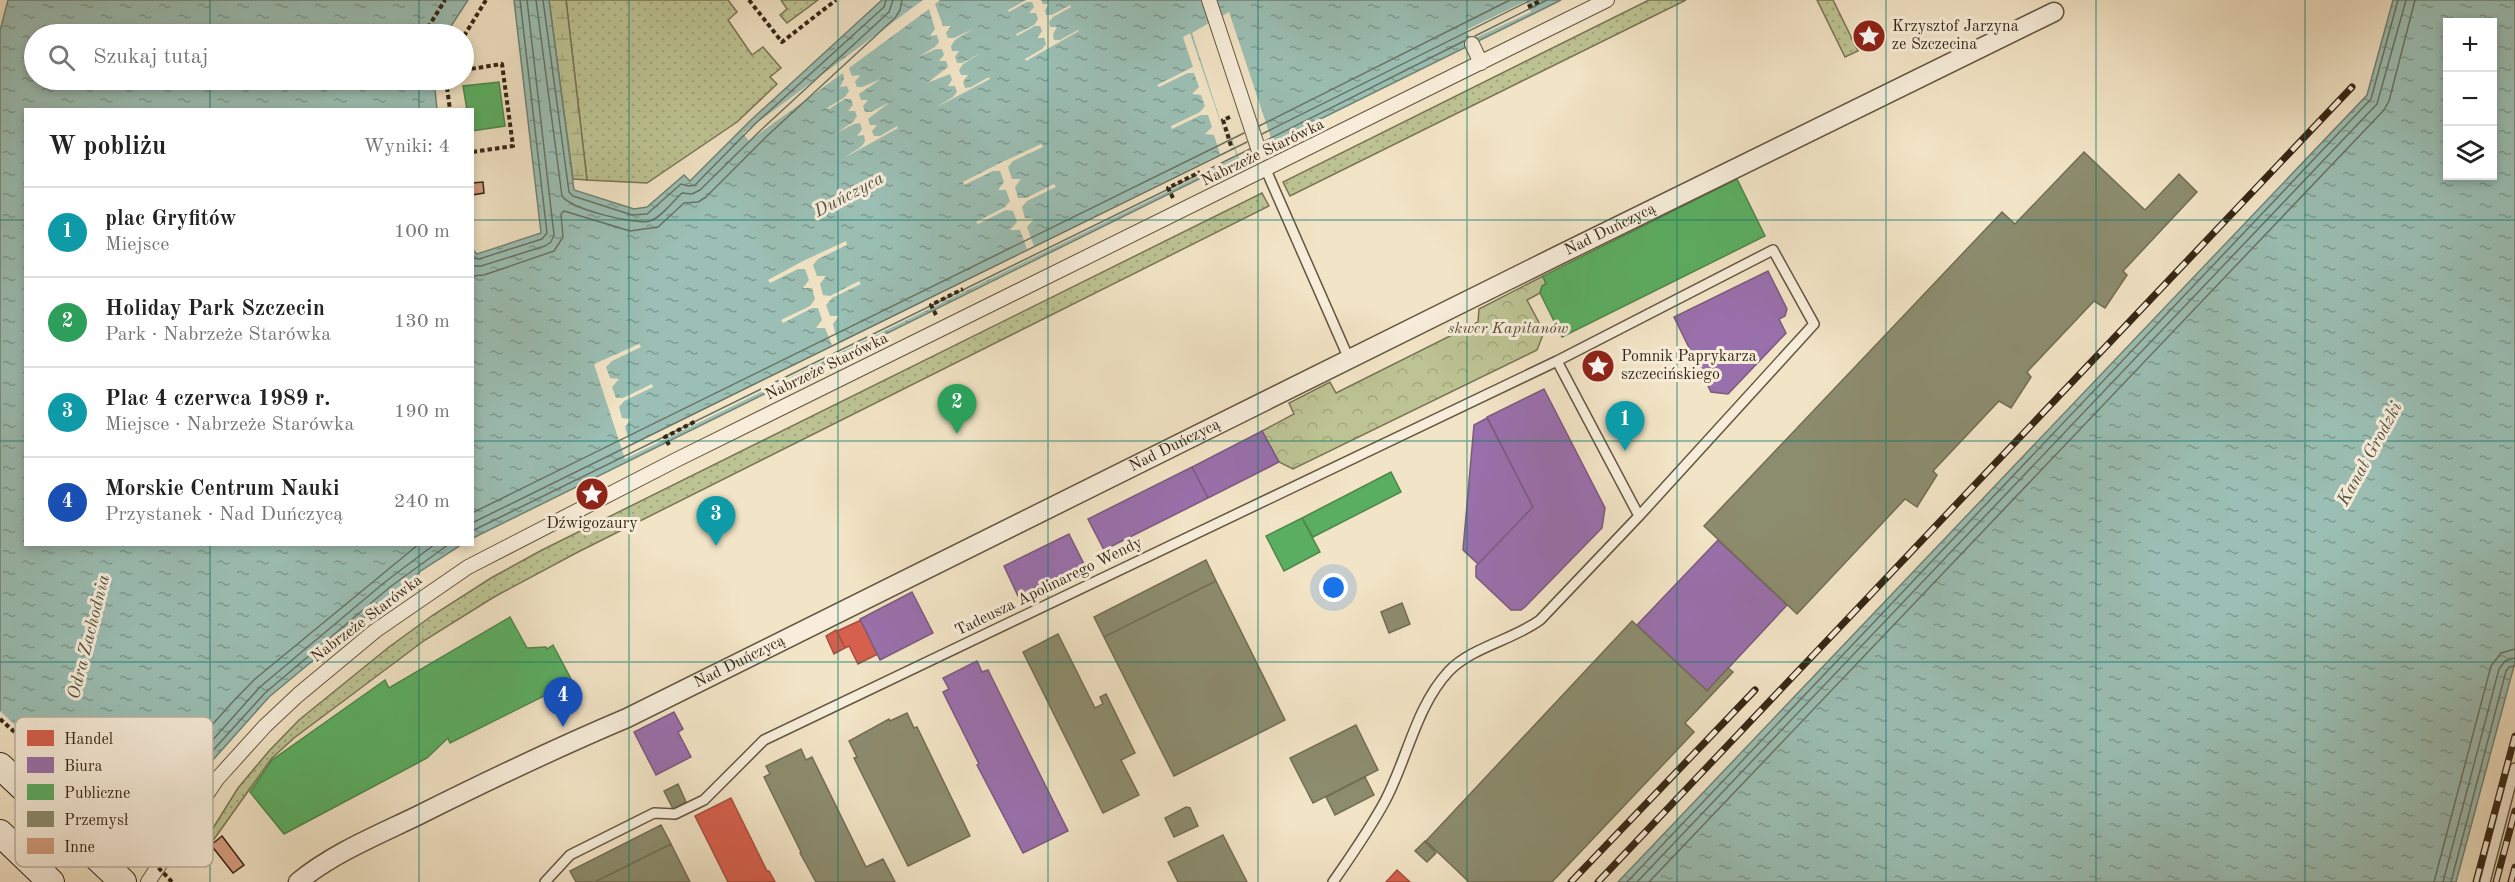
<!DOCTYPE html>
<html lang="pl">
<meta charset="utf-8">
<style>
:root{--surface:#fff;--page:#f2f2f2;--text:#222;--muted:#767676;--line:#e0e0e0;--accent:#b45309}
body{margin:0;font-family:"Old Standard TT",serif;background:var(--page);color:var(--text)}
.controls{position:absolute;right:18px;top:18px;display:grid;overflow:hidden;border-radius:0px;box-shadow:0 3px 9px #0003}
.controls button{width:54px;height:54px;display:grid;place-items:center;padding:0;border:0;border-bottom:2px solid var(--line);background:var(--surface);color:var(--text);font:30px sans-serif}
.you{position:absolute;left:1334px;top:588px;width:21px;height:21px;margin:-15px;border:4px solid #fff;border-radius:50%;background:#1a73e8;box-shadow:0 0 0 9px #1a73e833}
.badge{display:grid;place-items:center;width:39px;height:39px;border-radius:50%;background:var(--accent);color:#fff;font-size:20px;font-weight:700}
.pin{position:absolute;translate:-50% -50px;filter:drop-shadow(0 2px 3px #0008)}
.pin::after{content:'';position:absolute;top:32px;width:21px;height:18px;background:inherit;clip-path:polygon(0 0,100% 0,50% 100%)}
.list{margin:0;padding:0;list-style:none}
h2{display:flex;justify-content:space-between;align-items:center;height:78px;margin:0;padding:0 24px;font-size:26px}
h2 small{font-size:20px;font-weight:400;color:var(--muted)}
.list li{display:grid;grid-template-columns:39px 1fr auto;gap:18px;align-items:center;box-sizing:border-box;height:90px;padding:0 24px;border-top:2px solid var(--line)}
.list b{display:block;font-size:22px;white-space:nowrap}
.list p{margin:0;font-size:20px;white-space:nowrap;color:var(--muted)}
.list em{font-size:20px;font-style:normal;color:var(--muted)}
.icon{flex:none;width:33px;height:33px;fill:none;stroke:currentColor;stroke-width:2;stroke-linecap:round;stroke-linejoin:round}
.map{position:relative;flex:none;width:2515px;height:882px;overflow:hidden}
.search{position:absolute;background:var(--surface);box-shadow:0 3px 9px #0003;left:24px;top:24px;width:450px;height:66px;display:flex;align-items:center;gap:15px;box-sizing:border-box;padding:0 21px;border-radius:33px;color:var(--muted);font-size:22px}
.panel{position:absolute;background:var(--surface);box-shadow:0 3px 9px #0003;left:24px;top:108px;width:450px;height:438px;border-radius:0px}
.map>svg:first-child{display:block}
</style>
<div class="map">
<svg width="2515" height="882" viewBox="0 0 2515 882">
<defs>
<pattern id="grass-dots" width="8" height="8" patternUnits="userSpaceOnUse" patternTransform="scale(1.5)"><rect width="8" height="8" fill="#bdc393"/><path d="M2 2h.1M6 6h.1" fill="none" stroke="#a3a77e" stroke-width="1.8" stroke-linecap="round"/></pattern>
<pattern id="wetland-marsh" width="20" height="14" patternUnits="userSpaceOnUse" patternTransform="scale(1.5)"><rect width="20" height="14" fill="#bdc393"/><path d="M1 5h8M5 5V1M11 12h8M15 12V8" fill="none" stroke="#a3a77e"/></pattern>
<pattern id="park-crowns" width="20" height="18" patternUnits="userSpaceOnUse" patternTransform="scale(1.5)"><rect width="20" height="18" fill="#bdc393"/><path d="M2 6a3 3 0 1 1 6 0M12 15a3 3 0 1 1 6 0" fill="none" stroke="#a3a77e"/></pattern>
<pattern id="water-ripples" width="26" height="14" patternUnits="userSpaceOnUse" patternTransform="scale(1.5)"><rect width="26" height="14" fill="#9bbfb4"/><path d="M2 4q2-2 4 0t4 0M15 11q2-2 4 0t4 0" fill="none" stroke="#7f9b91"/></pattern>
</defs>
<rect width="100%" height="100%" fill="#f2e4c6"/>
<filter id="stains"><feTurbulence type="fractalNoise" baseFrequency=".00333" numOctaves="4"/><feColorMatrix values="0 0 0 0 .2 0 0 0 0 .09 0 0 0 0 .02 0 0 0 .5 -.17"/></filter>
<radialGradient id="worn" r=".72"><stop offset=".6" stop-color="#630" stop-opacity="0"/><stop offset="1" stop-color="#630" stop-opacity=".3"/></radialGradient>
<path fill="url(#grass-dots)" stroke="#797454" stroke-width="1.5" d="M566 0H728L737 12 728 20 752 55 763 47 781 68 770 77 777 84 737 122 647 183 587 180Z
M781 0H818L787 23 780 15 787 9Z
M1649 0H1686L1290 196 1283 182Z
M1817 0H1833L1858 51 1845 57Z
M1262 193 1269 206 578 552 494 597 425 640 294 738 271 759 195 866 192 862 238 788 269 751 299 720 389 647 433 615 491 578 542 550Z"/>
<path fill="url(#wetland-marsh)" stroke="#797454" stroke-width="1.5" d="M549 0H566L587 180 573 179Z"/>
<path fill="url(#park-crowns)" stroke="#797454" stroke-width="1.5" d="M1543 276 1546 284 1542 286 1540 293 1527 300 1544 332 1537 350 1293 469 1279 462 1262 431 1294 414 1289 403 1330 382 1336 393 1478 322 1479 309Z"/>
<path fill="url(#water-ripples)" stroke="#728274" stroke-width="1.5" fill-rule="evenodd" d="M8 0H468L446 34H34V80H434L437 109 26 110V544L461 545 422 570 269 697 212 761 156 846 146 841 124 882H0V31Z
M514 0H549L574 190 634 209 647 207 684 175 690 181 751 120 882 0H1561L473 538 472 249 477 254 541 233Z
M2393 0H2515V662L2456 882H1618L2367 95ZM2448 22H2492V176H2448Z"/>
<path fill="#f2e4c6" d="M923 0H940L935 4 943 26H951L946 33 948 38H954L973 29 955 40 951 46 952 51H959L955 57 957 63H962L981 53 963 64 959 70 961 75H968L963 82 965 88 971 87 989 77 990 79 935 108 953 97 957 92 955 86H948L952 80 950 74 927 83 948 67 946 61H939L944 55 942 49H936L918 57 935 47 939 42 937 35 930 36 935 29 929 9 849 68 852 76 860 75 855 82 857 87H862L881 79 859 94 861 100H868L863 106 865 112H871L890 102 868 119 870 125H877L872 131 874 136H880L897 126 898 128 844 158 862 146 865 141 864 135 857 136 862 129 860 123 854 124 836 133 853 122 857 116 855 111H848L853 105 851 99H845L829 109 827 108 845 97 849 91 847 86 840 87 844 79 843 73 749 141 743 133Z
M1026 0H1041L1043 4H1049L1045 10 1046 15H1052L1070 5 1071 7 1053 17 1049 22 1050 27H1057L1053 34 1054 40H1060L1078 30 1079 31 1026 61 1025 59 1042 49 1046 44 1044 38H1037L1042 31 1040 26H1035L1017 36 1016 34 1034 25 1038 19 1036 13H1029L1034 7 1032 2H1027L1009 12 1008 10Z
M1201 0H1217L1222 16 1229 12 1270 135 1271 145 1239 158 1225 121 1237 157 625 459 594 364 639 344 641 347 612 361 606 367 610 378 619 379 612 387 616 398H623L652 384 653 387 624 401 619 407 622 418 631 419 625 427 629 441 634 443 832 345 825 328H816L822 320 818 308H812L783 323 781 320 810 306 815 299 812 288H803L809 280 805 269H798L770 283 768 280 803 261 846 241 847 245 818 259 813 265 817 276H826L820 284 823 295 830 296 859 281 861 284 832 298 826 305 830 316H839L833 324 838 343 1027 249 1020 230H1010L1017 222 1013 211 1006 210 978 224 976 222 1005 207 1010 201 1006 190H998L1004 182 1000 171H993L964 185 963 182 998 164 1041 144 1043 147 1013 161 1008 167 1012 179H1021L1015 187 1018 198H1026L1054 184 1056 187 1027 201 1022 207 1025 218 1034 219 1027 227 1034 246 1220 154 1214 135 1205 134 1212 127 1208 115H1201L1172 129 1171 126 1200 112 1205 106 1201 95 1192 94 1199 87 1194 73H1188L1159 87 1157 85 1193 67 1183 37 1190 33 1230 150 1192 33 1209 23Z
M1526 1 1531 12 1471 40 1466 30Z
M0 711 146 846 128 882H0Z"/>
<path fill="#d6604d" stroke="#a64f3c" stroke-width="1.5" d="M861 620 878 654 858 664 849 646 845 648 837 631Z
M836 630 845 648 834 654 826 636Z
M731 798 767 871H769L775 882H728L695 816Z
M1397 870 1410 882H1386Z"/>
<path fill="#9970ab" stroke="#7b5a7e" stroke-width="1.5" d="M1768 271 1787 309 1785 316 1779 319 1786 333 1728 394 1711 392 1674 317Z
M1544 389 1605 508 1602 528 1525 607 1521 610H1511L1476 577V566L1533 507 1487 417Z
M1487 418 1533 507 1478 564 1463 550 1474 425Z
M1262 431 1279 462 1208 498 1192 467Z
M1192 467 1208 498 1104 550 1088 519Z
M1069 534 1084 564 1018 596 1004 566Z
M1718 540 1787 605 1707 691 1637 625Z
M912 592 933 633 880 660 860 619Z
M977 661 982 672 988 670 1068 831 1023 853 977 765 979 764 943 692 949 689 943 678Z
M674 712 683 729 678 732 691 757 656 775 634 732Z"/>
<path fill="#5aae61" stroke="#4f854a" stroke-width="1.5" d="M499 82 505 126 472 131V110H467L463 86Z
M1737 179 1765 236 1562 337 1540 293 1542 286 1546 284 1543 276Z
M1391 472 1401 492 1313 537 1302 518Z
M1302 518 1320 552 1284 571 1266 536Z
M510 617 527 648 546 647 547 649 553 645 571 679 564 682 566 685 450 743 448 738 427 758 284 834 250 792 272 760 385 680 389 688Z"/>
<path fill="#8c8c6e" stroke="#726d53" stroke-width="1.5" d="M2084 152 2145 210 2179 174 2197 192 2123 271 2127 275 2105 308 2094 301 2027 372 2031 377 2011 408 1999 401 1933 471 1937 475 1917 507 1905 499 1797 614 1704 526 2002 212 2015 224Z
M1206 560 1216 581 1104 637 1094 617Z
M1216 581 1285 720 1174 776 1104 637Z
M1402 603 1410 624 1389 633 1381 612Z
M1632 621 1707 691 1728 668 1733 672 1685 723 1694 732 1552 882H1469L1426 841Z
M1058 634 1095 708 1103 704 1100 697 1106 694 1135 753 1121 760 1139 795 1103 813 1023 652Z
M907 713 914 728 917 727 970 836 908 866 854 758 857 757 849 741 889 719 890 721Z
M1356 725 1378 770 1313 803 1290 758Z
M801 749 806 760 812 757 866 867 883 859 895 882H816L800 853 801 852 764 777 770 774 766 766Z
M1365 777 1374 795 1335 815 1326 797Z
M678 784 686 802 673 809 664 791Z
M1186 807 1190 808 1198 826 1174 837 1165 818Z
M661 825 671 844 595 882H576L570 871Z
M1223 835 1247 882H1178L1168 862Z
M1425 841 1436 853 1427 862 1415 851Z
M671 844 690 882H595Z"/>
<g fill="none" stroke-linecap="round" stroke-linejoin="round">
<path stroke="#687264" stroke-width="1.5" d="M536 0 562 196C571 209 634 225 650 221 662 217 673 201 682 193L692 194 700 190 761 130 889 12 893 0
M543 0 569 192 573 196 632 215 647 214 681 184 689 186 695 185 755 124 884 7 886 0
M1475 36 1547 0
M1259 126 1510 0
M1262 134 1531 0
M1265 141 1464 41
M472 258 479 259 542 239 547 233 520 0
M472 266H481L545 246 551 242 554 235 527 0
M472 276 484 275 554 251 563 237 561 214 564 211 630 231 658 227 684 203 698 202 706 197 767 136 895 18 900 10 902 0
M472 513 1244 133
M472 523 1247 142
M472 531 1250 149
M114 854C123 837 127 823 146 817 176 767 213 720 255 679L419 544
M121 860C129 843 131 830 151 827L201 753 260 687 385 582 435 544
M126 865 141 837 145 835 155 836 207 757 265 693 390 587 449 544
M1627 882 2371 99 2398 0
M1637 882 2377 104 2406 0
M1649 882 2384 110 2389 101 2415 0
M2434 882 2491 666 2501 653 2515 649
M2443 882 2499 669 2505 661 2515 658
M2451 882 2506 671 2509 667 2515 666"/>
</g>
<path fill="#d59d7f" stroke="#352614" stroke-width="1.5" d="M483 182 484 193 472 195V183Z
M222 836 244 865 233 873 211 845Z"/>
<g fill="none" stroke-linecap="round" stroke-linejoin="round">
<defs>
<path id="service" d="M1266 170 1349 359
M545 882 570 855 654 813 675 814 704 800 764 740 1557 361
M1333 882C1351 856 1370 829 1385 801 1407 760 1416 706 1449 671 1472 647 1513 640 1540 620L1639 516 1814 324 1773 250 1557 361 1639 516
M2485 882 2515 768"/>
<path id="pedestrian" d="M1209 0 1218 27
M1472 44 1481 63
M148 882 217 779 265 726 298 695 375 631 468 567 676 460 1607 0"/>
<g id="minor">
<path id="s1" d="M298 882C333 853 378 835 419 815 487 781 556 748 627 718L1559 255 2054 12"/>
</g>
<path id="secondary" d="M0 766 123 882
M0 833 51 882"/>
</defs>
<use href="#service" stroke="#645640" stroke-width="12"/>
<use href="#pedestrian" stroke="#645640" stroke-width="16"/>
<use href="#minor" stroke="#645640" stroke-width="21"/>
<use href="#secondary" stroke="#352614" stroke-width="28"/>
<path stroke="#352614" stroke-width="4" stroke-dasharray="4.5 3" stroke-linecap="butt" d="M749 0 782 42 836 0
M1528 7 1540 1
M424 34 445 0
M464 36 486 0
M464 70 502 64 513 146 472 152
M446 80 450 110
M1230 117 1223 120 1232 149
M1173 198 1168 188 1200 172
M936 315 931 305 963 289
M669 445 665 437 696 421"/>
<use href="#service" stroke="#f7edda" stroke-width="9"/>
<use href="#pedestrian" stroke="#f7edda" stroke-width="14"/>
<use href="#minor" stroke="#f7edda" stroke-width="18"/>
<use href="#secondary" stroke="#f7edda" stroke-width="26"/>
<defs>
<path id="rail" d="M1571 882 1755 690
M1598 882 2352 87
M2476 882 2515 736
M2496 882 2515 811
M2511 882 2515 867"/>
</defs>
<use href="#rail" stroke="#352614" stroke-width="7"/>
<use href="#rail" stroke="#f7edda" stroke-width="4.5" stroke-dasharray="14" stroke-linecap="butt"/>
<defs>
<path id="pedestrian-bridge" d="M1218 27 1259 151"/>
</defs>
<use href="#pedestrian-bridge" stroke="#645640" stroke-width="16" stroke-linecap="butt"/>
<path stroke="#352614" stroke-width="4" stroke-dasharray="4.5 3" stroke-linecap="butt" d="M0 719 119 826 172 882"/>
<use href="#pedestrian-bridge" stroke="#f7edda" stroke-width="14"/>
</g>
<path fill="none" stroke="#0f766e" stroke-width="1.5" stroke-opacity="0.55" d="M210 0V34M419 0V34M629 0V882M838 0V882M1048 0V882M1258 0V882M1467 0V882M1677 0V882M1886 0V882M2096 0V882M2305 0V882M210 80V110M419 80V110M0 220H26M472 220H2515M0 441H26M472 441H2515M210 544V882M419 544V882M0 662H2515"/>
<defs>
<symbol id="sight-disc" viewBox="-11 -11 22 22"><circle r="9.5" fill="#8f2418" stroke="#f7edda"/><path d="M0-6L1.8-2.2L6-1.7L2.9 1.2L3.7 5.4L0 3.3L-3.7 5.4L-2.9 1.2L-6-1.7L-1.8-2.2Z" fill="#fff"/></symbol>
</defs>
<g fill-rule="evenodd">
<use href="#sight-disc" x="1850" y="17" width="38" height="38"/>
<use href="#sight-disc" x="1579" y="347" width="38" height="38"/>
<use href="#sight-disc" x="573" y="475" width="38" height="38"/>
</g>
<g text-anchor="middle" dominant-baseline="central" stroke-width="6" stroke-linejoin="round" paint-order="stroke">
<g font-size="16" fill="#352614" stroke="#f7edda" text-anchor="start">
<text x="1892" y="27">Krzysztof Jarzyna<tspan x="1892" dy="18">ze Szczecina</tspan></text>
<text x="1621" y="357">Pomnik Paprykarza<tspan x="1621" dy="18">szczecińskiego</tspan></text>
<text x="592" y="524" text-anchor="middle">Dźwigozaury</text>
</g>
<g font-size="16" fill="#352614" stroke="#f7edda">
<text transform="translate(1263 153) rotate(-26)">Nabrzeże Starówka</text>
<text stroke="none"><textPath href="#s1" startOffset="1466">Nad Duńczycą</textPath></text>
<text transform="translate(827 367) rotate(-26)">Nabrzeże Starówka</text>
<text stroke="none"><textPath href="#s1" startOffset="980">Nad Duńczycą</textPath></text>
<text transform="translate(1049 587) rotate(-26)">Tadeusza Apolinarego Wendy</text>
<text transform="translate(367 619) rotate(-37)">Nabrzeże Starówka</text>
<text stroke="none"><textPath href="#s1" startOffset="494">Nad Duńczycą</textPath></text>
</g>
<g font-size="16" font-style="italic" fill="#574d34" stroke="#f7edda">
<text x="1508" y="329">skwer Kapitanów</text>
</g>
<g font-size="18" font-style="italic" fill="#545444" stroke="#f7edda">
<text transform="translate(849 195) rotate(-28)">Duńczyca</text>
<text transform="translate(2370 454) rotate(-61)">Kanał Grodzki</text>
<text transform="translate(89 637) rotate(-76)">Odra Zachodnia</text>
</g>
</g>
<rect x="15" y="717" width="198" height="150" rx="9" fill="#f7edda" stroke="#bdb19f" stroke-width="1.5"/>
<rect x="27" y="730" width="27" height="16" fill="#d6604d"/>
<rect x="27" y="757" width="27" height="16" fill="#9970ab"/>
<rect x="27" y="784" width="27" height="16" fill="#5aae61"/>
<rect x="27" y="811" width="27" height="16" fill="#8c8c6e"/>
<rect x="27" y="838" width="27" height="16" fill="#d59d7f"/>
<g font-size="16" fill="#352614">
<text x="64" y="744">Handel</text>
<text x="64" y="771">Biura</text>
<text x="64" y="798">Publiczne</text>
<text x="64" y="825">Przemysł</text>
<text x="64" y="852">Inne</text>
</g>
<rect width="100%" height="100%" filter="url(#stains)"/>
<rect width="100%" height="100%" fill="url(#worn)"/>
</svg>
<div class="controls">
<button>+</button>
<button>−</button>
<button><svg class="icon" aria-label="layers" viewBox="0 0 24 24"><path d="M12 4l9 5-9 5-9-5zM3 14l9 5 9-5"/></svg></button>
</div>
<div class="you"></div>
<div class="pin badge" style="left:1625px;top:451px;background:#0f9aa8">1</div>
<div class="pin badge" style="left:957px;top:434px;background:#2e9e5b">2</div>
<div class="pin badge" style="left:716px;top:546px;background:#0f9aa8">3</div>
<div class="pin badge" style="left:563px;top:727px;background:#1a4fb4">4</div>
<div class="search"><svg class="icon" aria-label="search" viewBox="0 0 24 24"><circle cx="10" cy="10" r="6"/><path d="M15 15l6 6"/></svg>Szukaj tutaj</div>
<section class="panel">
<h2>W pobliżu<small>Wyniki: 4</small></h2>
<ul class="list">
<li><span class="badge" style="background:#0f9aa8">1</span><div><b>plac Gryfitów</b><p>Miejsce</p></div><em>100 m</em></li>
<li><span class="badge" style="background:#2e9e5b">2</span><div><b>Holiday Park Szczecin</b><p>Park · Nabrzeże Starówka</p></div><em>130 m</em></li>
<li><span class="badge" style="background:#0f9aa8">3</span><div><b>Plac 4 czerwca 1989 r.</b><p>Miejsce · Nabrzeże Starówka</p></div><em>190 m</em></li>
<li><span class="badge" style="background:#1a4fb4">4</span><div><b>Morskie Centrum Nauki</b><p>Przystanek · Nad Duńczycą</p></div><em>240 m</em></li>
</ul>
</section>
</div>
